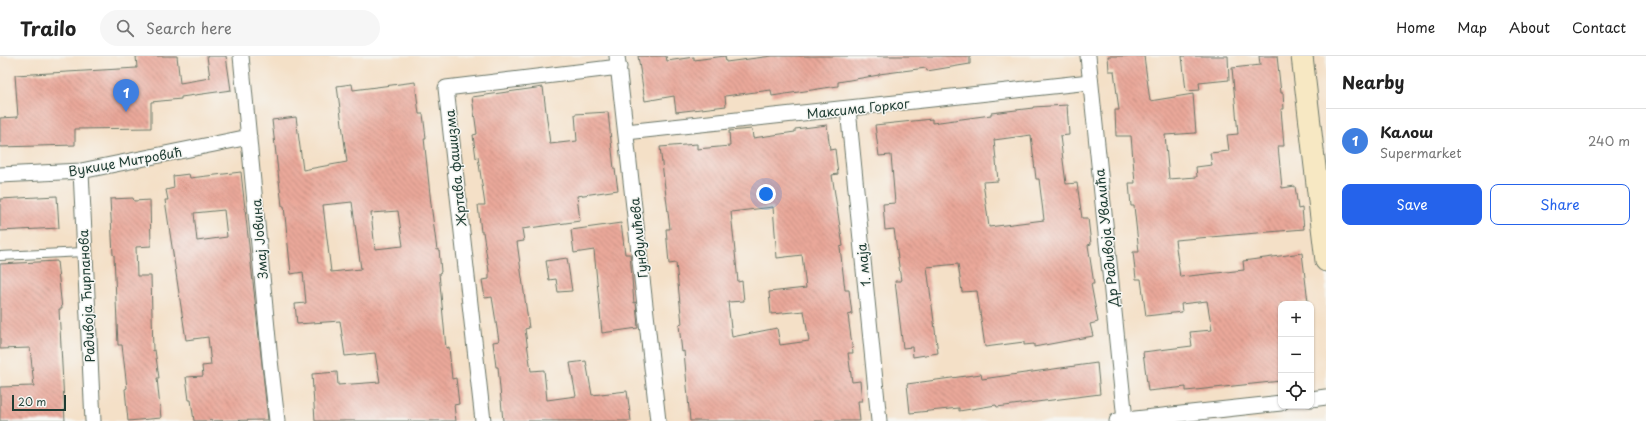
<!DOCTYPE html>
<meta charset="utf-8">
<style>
:root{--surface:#fff;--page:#f6f6f6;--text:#222;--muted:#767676;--line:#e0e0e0;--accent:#2563eb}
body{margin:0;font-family:"Playpen Sans",sans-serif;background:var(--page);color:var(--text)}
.controls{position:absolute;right:12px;bottom:12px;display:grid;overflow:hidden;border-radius:8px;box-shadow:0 1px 3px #0004}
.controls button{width:36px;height:36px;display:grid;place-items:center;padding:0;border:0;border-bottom:1px solid var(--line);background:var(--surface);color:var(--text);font:20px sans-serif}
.scale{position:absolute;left:12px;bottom:10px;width:54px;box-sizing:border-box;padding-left:4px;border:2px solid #1f3d34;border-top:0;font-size:11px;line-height:14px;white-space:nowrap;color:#1f3d34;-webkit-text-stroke:3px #f6f6f2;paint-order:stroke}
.you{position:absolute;left:766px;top:138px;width:14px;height:14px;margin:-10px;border:3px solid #fff;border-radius:50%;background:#1a73e8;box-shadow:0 0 0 6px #1a73e833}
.badge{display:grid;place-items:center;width:26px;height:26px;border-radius:50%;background:var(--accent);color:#fff;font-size:13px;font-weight:700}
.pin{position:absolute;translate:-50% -33px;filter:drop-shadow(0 1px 2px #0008)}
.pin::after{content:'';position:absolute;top:21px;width:14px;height:12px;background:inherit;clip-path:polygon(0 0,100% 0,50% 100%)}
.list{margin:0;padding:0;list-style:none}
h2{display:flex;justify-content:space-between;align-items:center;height:52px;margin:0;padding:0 16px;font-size:17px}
h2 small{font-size:13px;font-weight:400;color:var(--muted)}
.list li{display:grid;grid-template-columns:26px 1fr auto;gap:12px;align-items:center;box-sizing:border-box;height:64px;padding:0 16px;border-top:1px solid var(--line)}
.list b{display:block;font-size:15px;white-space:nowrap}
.list p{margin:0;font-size:13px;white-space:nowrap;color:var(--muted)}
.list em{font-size:13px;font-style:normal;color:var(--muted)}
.actions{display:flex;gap:8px;padding:12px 16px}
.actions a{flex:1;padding:9px 0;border:1px solid var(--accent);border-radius:8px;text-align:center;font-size:14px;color:var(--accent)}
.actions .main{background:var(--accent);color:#fff}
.icon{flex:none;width:22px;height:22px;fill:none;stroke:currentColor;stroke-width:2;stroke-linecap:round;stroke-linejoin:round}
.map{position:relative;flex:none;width:1326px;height:365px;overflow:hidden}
header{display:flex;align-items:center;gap:24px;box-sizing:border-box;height:56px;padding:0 20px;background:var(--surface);border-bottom:1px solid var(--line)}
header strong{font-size:19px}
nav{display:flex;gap:22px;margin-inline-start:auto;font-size:14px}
.search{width:280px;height:36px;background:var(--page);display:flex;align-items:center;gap:10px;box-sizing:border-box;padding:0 14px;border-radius:22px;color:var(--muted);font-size:15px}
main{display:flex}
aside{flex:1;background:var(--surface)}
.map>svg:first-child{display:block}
</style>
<header>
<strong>Trailo</strong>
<div class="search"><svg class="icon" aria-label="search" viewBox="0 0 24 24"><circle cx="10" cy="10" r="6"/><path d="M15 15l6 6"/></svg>Search here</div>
<nav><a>Home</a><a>Map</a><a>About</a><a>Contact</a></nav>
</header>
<main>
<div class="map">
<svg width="1326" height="365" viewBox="0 0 1326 365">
<defs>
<pattern id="building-back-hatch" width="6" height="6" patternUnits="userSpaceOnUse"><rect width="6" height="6" fill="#eaa89a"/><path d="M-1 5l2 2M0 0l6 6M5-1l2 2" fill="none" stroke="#bd8a7e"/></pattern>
</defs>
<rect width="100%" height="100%" fill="#f6f6f2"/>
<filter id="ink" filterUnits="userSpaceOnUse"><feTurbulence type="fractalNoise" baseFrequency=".025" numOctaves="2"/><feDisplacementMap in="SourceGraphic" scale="8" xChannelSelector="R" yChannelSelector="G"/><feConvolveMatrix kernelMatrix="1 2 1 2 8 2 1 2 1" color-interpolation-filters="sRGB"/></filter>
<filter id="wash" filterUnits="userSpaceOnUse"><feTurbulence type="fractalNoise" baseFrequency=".012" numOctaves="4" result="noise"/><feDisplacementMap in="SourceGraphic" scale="16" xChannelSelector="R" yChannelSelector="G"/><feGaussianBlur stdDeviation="0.9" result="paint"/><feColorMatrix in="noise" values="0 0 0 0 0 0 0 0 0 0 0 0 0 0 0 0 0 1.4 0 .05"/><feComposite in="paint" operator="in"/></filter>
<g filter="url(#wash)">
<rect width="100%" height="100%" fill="#f4e0c7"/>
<g id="blocks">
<path fill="url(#building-back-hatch)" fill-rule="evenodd" d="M136 0H177L180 27 210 22 207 0H226L231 34 181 41V43L151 46V72L75 73V89L0 91V62L18 61 15 19 137 12Z
M638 0H666L667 5 694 1V4L725 0 726 6 772 0H970V8L927 15 926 12 879 18V19L838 26V30L772 40 771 34 725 40 726 50 676 56 674 40 645 45Z
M1108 0H1144L1150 45 1193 38 1196 77 1165 79 1169 123 1197 121 1196 111 1212 109 1210 97 1229 95 1227 79 1238 78 1232 12 1260 9 1259 0H1277L1281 37H1283L1284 53H1281L1284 90H1278L1282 132 1295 130 1298 153 1302 152 1304 173 1175 184 1180 221 1244 214 1243 205 1302 197 1308 246 1281 248V325L1186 335V331L1148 335 1143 296 1192 290 1190 276 1212 274 1207 245 1181 248 1182 256 1146 260 1141 223H1136L1133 196H1139L1134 150H1131L1129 127H1135L1131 80H1116L1115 54H1119L1114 15H1109Z
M1182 0H1228L1229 24 1199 27 1200 34 1186 35Z
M415 26 419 58H423L426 82H424L431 148 437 194 439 193 441 216 439 217 446 292 449 291 452 323 456 322 459 348 454 349 456 365H315L312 318 337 316 338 329 380 326 375 297 345 300 340 265 297 268 295 248 306 247 303 216 291 218 284 150H282L272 64 296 61 303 114 347 106 337 30 352 28 353 34ZM352 146 361 213 331 216 323 149ZM398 155 403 190 375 193 371 157Z
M543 31 550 88 577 85 575 58 608 56 614 113H615L618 134 577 140 580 165 522 173 524 185 517 186 529 272 525 273 531 315 544 314 547 344 576 340 570 307 586 305 592 339 627 335 631 365H503L498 311H496L493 286 499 285 492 241 485 242 482 224 489 223V215L483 176H481L478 149H485L478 101 476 102 473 79 477 78 472 41Z
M1067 49 1069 79 1060 80 1066 128 1077 127 1082 162H1088L1091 188 1088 189 1094 228H1091L1098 266 1090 268 1093 280 1034 291V288L1024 289V286L985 291 977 235 962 236 958 208 927 211 938 297 913 301 912 291 903 292 895 225H901L894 173 885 174 883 148 895 147 891 99 879 100 875 69 932 63V67L991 59V57L1033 52V51ZM1031 79 1036 123H1039L1044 164 989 171 983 126 998 125 994 84Z
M827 69 830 94 835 93 838 118 832 119 843 190 840 191 845 234H849L852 258 848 259 853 297H848L852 326 860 325 862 345H858L860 365H690L684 295 682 296 679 269 682 268 676 207 669 208 666 173H670L660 91 697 88V93L730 90 729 75 752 73 753 82 795 76V73ZM773 151 777 202 802 199 806 232 769 236 771 258 804 255 809 285 780 289 777 272 732 281 728 246 744 245 742 225 738 226 731 156Z
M241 116 268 364 194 365 191 344H189L186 321 203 320 202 310 211 309 208 281 186 284 165 144H168L166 134 174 132 173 120 189 118 190 122ZM224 154 227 181 197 185 194 157Z
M57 140 59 172 0 175V143Z
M133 142 134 145 150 144 151 190 136 191 137 220H151L153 295 155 294 159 322H157L161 362 128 365 125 333 127 332 122 289H118L114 199H113L110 143Z
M621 167 625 198H630L634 247 636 246 638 272 602 277 594 194 574 197 571 174Z
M567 202 572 235 558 236 556 223 549 224 546 205Z
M57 205 62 253H59L65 365H0V331L34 330 30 292 0 293V208Z
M1097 307 1100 338 997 351 996 349 959 355V352L910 357 907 328 981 318 982 323Z"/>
</g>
</g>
<g filter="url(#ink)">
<use href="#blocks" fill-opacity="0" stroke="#6a7667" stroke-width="1"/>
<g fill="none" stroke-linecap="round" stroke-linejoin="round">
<defs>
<path id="lane" d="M0 200 84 196"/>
<path id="street" d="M241 0 270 304 277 365
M617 0 658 365
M1088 0 1125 364
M848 53 879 365
M626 76 1090 26
M81 115 93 365
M0 119 81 115 249 81
M1311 343 1326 341
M483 365 446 32 619 11
M1117 365 1281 347"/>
<path id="secondary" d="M1302 0 1326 205"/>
</defs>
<use href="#lane" stroke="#6a7667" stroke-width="10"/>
<use href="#street" stroke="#6a7667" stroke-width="17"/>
<use href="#secondary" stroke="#6a7667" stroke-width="23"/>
<use href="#lane" stroke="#fff" stroke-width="8"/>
<use href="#street" stroke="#fff" stroke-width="15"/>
<use href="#secondary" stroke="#f7e8c3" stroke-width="21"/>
</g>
</g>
<g text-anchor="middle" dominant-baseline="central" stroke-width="3" stroke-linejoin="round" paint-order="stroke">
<g font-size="13" fill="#1f3d34" stroke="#f6f6f2">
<text transform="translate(858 52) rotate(-6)">Максима Горког</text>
<text transform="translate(125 105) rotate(-10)">Вукице Митровић</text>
<text transform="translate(455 112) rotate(-96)">Жртава фашизма</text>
<text transform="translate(638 182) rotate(-96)">Гундулићева</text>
<text transform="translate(1106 182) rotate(-96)">Др Радивоја Увалића</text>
<text transform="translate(259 183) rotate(-95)">Змај Јовина</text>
<text transform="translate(863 209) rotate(-96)">1. маја</text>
<text transform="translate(86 240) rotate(-93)">Радивоја Ћирпанова</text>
</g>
</g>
</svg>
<div class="controls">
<button>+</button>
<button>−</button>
<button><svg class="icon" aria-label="locate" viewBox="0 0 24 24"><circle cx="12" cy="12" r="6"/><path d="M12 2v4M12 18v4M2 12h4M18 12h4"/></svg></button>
</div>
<div class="scale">20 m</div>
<div class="you"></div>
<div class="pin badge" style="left:126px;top:56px;background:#3f7fe0">1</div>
</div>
<aside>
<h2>Nearby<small></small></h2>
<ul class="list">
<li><span class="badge" style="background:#3f7fe0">1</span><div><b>Калош</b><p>Supermarket</p></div><em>240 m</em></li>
</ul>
<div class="actions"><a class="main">Save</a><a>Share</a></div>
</aside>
</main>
